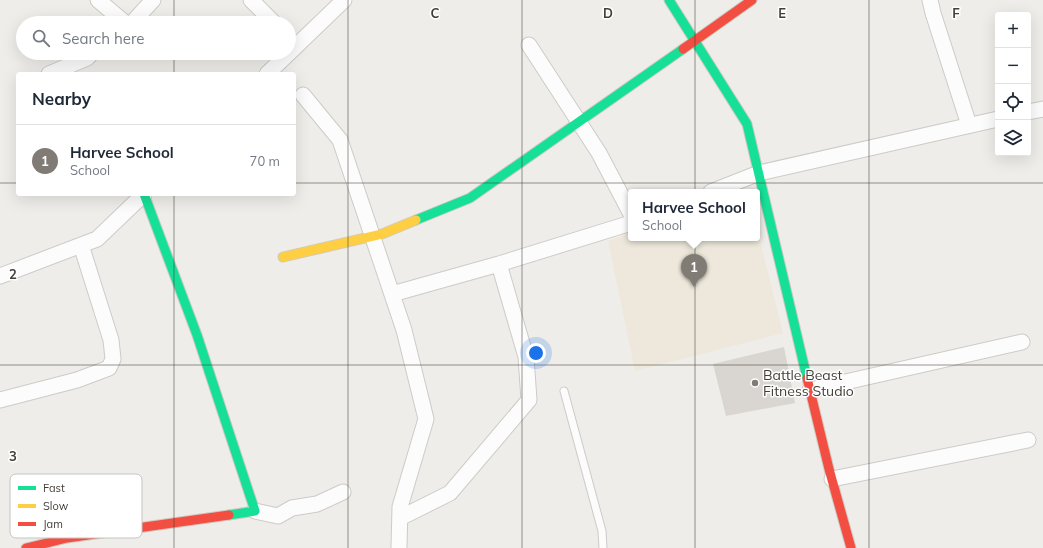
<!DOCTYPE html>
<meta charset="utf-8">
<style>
:root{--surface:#fff;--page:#f2f2f3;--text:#1f2937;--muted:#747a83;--line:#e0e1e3;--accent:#807b75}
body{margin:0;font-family:Mulish,sans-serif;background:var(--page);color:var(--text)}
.controls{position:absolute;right:12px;top:12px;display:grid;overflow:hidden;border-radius:4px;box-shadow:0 4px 16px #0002}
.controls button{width:36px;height:36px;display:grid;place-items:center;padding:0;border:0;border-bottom:1px solid var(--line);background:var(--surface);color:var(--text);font:20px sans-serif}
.you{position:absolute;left:536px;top:353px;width:14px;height:14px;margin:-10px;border:3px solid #fff;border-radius:50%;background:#1a73e8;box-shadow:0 0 0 6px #1a73e833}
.badge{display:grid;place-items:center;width:26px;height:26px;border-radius:50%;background:var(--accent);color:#fff;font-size:13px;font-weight:700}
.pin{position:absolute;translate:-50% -33px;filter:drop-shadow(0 1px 2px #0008)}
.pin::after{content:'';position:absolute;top:21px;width:14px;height:12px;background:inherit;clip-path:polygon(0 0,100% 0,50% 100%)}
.popup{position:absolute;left:628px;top:189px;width:132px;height:52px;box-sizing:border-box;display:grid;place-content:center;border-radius:4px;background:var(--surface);filter:drop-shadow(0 1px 3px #0005);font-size:13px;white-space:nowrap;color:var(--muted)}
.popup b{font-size:15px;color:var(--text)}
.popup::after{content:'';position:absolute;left:50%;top:100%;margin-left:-8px;border:8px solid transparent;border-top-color:var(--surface)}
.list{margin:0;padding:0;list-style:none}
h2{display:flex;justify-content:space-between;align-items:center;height:52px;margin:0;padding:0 16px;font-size:17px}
h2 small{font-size:13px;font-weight:400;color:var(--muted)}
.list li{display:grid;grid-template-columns:26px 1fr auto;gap:12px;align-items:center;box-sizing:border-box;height:72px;padding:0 16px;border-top:1px solid var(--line)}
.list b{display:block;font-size:15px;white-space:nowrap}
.list p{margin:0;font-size:13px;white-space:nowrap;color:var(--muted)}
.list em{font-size:13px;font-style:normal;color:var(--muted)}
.icon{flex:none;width:22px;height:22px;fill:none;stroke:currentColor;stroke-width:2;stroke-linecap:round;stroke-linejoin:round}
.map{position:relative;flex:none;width:1043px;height:548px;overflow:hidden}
.search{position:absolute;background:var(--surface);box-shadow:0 4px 16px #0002;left:16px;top:16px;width:280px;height:44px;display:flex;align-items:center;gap:10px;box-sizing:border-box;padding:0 14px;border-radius:22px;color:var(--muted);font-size:15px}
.panel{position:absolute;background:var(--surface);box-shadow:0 4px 16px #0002;left:16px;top:72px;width:280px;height:124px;border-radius:4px}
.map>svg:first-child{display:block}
</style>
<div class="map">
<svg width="1043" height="548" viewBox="0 0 1043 548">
<rect width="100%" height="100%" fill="#efede9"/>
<path fill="#ede8db" d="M757 229 783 333 635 371 608 241 631 233V238H757Z"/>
<path fill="#d9d6d1" d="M784 347 795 403 726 416 713 364Z"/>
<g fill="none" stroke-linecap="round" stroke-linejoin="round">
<defs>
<path id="lane" d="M564 391 602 531 603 548"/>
<path id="street" d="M98 0 125 23
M251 0 274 23
M930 0 933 13 969 125
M132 23 153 0
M529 45 599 153 631 214
M49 74 87 58 92 53
M267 74 344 0
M303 95 340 140 404 330 426 419 400 507 399 548
M1028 112 1043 109
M711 192 759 173 998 119
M0 276 97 239 144 194
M392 294 499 264 631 223
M810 390 1022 342
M0 400 77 380 109 368 113 359 111 340 81 245
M832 479 1028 440
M255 511 278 516 292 508 317 504 343 492
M400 518 450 493 529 400 526 357 499 264"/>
<path id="fast" d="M669 0 747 124 807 378
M144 194 197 335 255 511 229 515
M416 220 470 198 683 49"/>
<path id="slow" d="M283 257 382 234 416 220"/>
<path id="jam" d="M683 49 752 0
M807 378 829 469 851 548
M26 548 67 538 229 515"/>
</defs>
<use href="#lane" stroke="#cdcbc7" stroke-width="9"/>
<use href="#street" stroke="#cdcbc7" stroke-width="17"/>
<use href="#fast" stroke="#cecac0" stroke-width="11"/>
<use href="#slow" stroke="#cecac0" stroke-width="11"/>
<use href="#jam" stroke="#cecac0" stroke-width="11"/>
<use href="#lane" stroke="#fdfcfc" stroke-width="7"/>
<use href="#street" stroke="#fdfcfc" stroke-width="15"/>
<use href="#fast" stroke="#16e098" stroke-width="9"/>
<use href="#slow" stroke="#ffcf43" stroke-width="9"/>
<use href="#jam" stroke="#f24e42" stroke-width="9"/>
</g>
<path fill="none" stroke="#443e36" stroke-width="1" stroke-opacity="0.55" d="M174 0V23M348 0V548M522 0V548M695 0V548M869 0V548M174 53V74M0 183H18M294 183H1043M174 194V548M0 365H1043"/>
<circle fill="#807b75" stroke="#fff" stroke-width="1.5" cx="755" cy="383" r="4"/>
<g text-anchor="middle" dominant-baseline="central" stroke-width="3" stroke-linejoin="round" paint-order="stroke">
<g font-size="14" fill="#443e36" stroke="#fff" text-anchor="start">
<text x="763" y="375">Battle Beast<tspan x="763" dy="16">Fitness Studio</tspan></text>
</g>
</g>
<rect x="10" y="474" width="132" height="64" rx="6" fill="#fff" stroke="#c7c5c3" stroke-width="1"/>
<rect x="18" y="486" width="18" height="4" fill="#16e098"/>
<rect x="18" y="504" width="18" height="4" fill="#ffcf43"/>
<rect x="18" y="522" width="18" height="4" fill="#f24e42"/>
<g font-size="11" fill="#443e36">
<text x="43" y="492">Fast</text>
<text x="43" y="510">Slow</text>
<text x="43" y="528">Jam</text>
</g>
<g font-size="13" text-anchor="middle" font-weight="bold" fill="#443e36" stroke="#fff" stroke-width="3" stroke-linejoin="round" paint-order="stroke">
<text x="435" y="18">C</text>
<text x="608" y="18">D</text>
<text x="782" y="18">E</text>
<text x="956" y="18">F</text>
<text x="13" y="279">2</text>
<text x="13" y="461">3</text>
</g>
</svg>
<div class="controls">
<button>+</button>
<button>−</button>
<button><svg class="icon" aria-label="locate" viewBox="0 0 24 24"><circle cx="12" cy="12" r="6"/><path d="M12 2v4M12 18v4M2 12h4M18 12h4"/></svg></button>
<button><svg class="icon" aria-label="layers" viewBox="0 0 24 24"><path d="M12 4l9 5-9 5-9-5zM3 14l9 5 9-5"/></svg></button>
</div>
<div class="you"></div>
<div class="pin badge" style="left:694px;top:287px">1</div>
<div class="popup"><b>Harvee School</b>School</div>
<div class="search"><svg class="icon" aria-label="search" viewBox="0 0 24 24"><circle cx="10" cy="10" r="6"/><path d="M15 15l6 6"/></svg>Search here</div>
<section class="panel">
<h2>Nearby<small></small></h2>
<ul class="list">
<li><span class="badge">1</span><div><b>Harvee School</b><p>School</p></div><em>70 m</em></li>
</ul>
</section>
</div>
